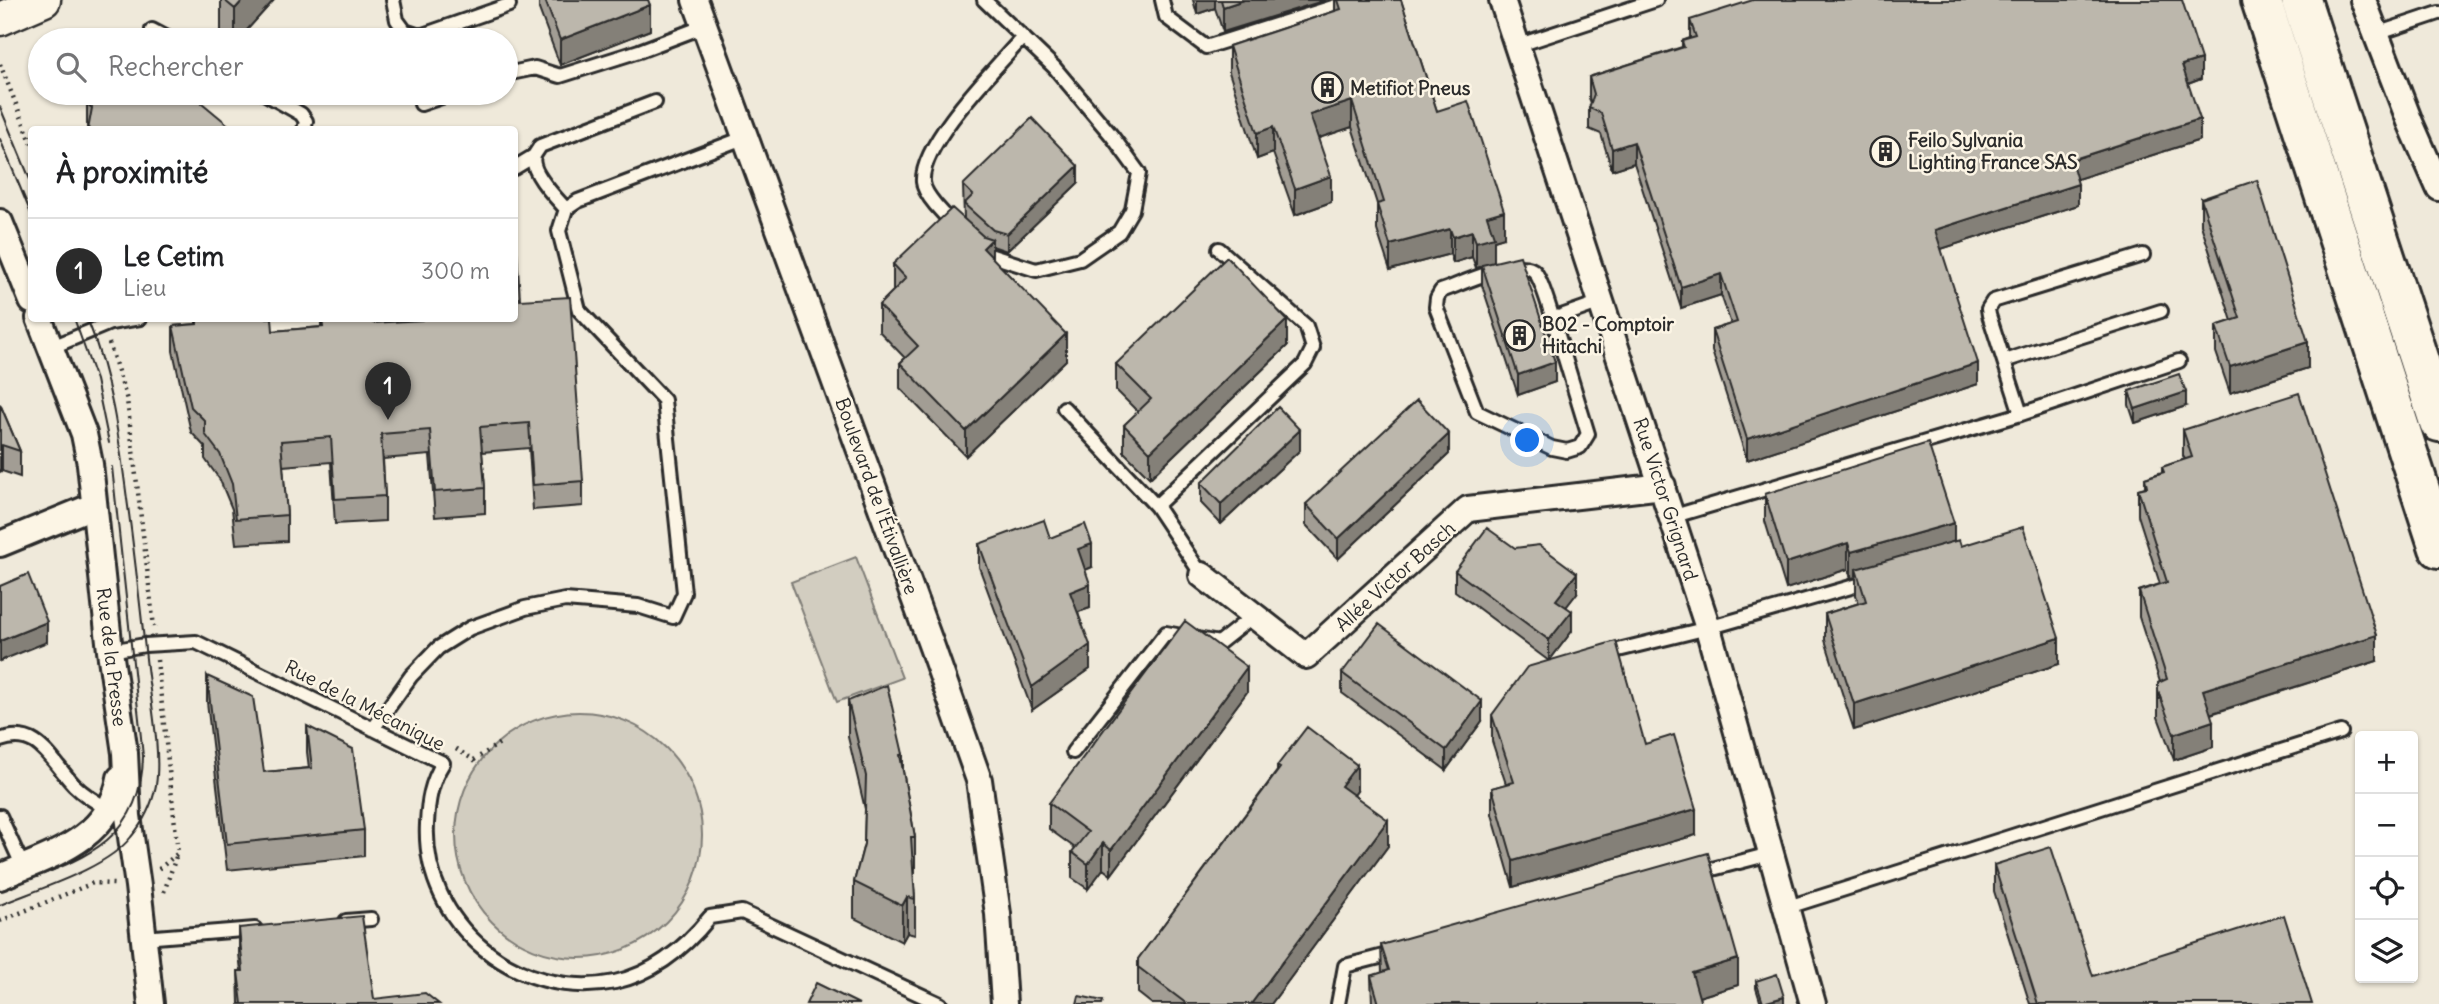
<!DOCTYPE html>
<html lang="fr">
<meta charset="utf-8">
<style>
:root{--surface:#fff;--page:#f2f2f2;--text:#202124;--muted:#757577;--line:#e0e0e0;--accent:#2b2b2b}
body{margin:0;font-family:Delius,sans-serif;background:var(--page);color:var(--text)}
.controls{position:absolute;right:21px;bottom:21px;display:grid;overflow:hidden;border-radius:7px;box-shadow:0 2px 5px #0004}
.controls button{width:63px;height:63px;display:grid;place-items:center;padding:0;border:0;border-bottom:2px solid var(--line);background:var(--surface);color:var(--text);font:35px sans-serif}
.you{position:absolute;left:1528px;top:441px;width:24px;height:24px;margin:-18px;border:5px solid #fff;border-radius:50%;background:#1a73e8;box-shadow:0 0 0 10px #1a73e833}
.badge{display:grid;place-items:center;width:46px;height:46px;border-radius:50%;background:var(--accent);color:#fff;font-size:23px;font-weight:700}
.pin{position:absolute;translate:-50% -58px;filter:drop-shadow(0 2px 4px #0008)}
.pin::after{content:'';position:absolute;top:37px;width:24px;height:21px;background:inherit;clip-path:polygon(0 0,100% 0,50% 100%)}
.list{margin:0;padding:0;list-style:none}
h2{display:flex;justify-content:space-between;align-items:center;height:91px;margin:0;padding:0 28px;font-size:30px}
h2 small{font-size:23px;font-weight:400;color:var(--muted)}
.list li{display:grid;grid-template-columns:46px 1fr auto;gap:21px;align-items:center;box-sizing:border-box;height:105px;padding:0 28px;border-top:2px solid var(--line)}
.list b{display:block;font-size:26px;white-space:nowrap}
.list p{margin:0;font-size:23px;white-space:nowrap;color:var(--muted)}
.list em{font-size:23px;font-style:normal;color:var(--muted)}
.icon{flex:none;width:38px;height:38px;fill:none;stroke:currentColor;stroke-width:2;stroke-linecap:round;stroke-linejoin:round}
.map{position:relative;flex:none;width:2439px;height:1004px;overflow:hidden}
.search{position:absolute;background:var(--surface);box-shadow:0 2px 5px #0004;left:28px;top:28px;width:490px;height:77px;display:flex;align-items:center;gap:18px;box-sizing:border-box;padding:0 24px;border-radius:38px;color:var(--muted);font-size:26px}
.panel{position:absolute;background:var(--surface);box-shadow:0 2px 5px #0004;left:28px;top:126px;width:490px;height:196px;border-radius:7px}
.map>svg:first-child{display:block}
</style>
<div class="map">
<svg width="2439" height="1004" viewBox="0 0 2439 1004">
<rect width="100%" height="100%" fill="#efe9da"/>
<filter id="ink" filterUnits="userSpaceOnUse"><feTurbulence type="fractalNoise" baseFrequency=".0143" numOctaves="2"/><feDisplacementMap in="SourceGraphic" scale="14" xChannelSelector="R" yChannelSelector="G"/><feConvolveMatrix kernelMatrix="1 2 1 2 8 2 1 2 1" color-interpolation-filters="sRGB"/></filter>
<g filter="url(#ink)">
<path fill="#d2cdc0" stroke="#7e7c76" stroke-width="2" d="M856 557 902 678 837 702 791 582Z
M456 835a123 123 0 1 1 246 0a123 123 0 1 1-246 0Z"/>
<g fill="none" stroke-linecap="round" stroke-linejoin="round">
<defs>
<path id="service" d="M393 0 397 20 405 31 420 36 509 5
M1162 0 1166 17 1206 47 1355 0
M152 30 171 40
M2376 34 2439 13
M383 40 405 31
M1516 46 1656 0
M506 74 535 68 560 76 639 51 705 26
M264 93 301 114 306 121 304 130
M421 104 453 93
M514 168 534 156
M566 209C556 198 529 171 534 156 534 155 540 147 540 146L655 102
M955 225C945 216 924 195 923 182 920 143 997 67 1023 37
M979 246 989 255 1036 270 1080 259 1119 232 1132 210 1139 173 1112 136 1054 67 984 0
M1553 319 1588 434 1580 447 1567 451 1552 448 1477 412 1436 307 1437 298 1441 291C1459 285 1521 255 1535 272 1542 281 1549 307 1553 319L1601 302
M50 348 110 323 140 318
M2004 361 2161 311
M1064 408 1156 506 1202 575
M2021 414 1989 315 1988 309 1993 301 2143 255
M1156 506 1305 364 1313 348 1306 326 1219 249
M1671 517 2021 414 2179 361
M110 651 145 645 196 642 443 763C431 782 428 801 427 824 422 924 518 1002 615 982 655 973 685 948 710 917L742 912 940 1004
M1602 654 1708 628 1872 581
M373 729 411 676 438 648 470 628 525 608 565 600 638 606 673 617 684 593 664 400 579 310 559 231 566 209 578 201 746 137
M0 740C38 726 51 761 74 785 84 795 97 803 110 810
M1073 752 1166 633 1219 643 1253 616
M0 816 23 867
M1697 873 1770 854
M1785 908 2341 732
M346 921 371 919
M143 938 255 929
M1338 1004 1345 966 1395 953"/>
<path id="minor" d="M695 0 932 647 979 780 998 914 1004 1004
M1502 0 1708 628 1813 1004
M2363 0 2410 122 2439 188
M0 222 32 301
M39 318 84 434 90 464 110 651 125 753 128 816 138 886 151 1004
M0 544 93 506
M1202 575 1306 656 1468 509 1663 486
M0 877C51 855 109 840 120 778"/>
<path id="tertiary" d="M0 19 44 0"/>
<path id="motorway" d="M2261 0 2439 548
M2301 0 2439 422"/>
</defs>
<use href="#service" stroke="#2b2b2b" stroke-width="18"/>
<use href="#minor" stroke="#2b2b2b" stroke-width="30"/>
<use href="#tertiary" stroke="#2b2b2b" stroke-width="37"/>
<use href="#motorway" stroke="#2b2b2b" stroke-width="44"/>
<path stroke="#2b2b2b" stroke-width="4.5" stroke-dasharray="2 5" stroke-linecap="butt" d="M0 64 32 144
M109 343 127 400 154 627
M157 660 178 853 159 869
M456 749 474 760 503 741
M164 892 177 854
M0 921 93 883 114 884"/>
<use href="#service" stroke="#fcf5e5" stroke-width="12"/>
<use href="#minor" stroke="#fcf5e5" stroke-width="24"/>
<use href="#tertiary" stroke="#fcf5e5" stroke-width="32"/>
<use href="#motorway" stroke="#fcf5e5" stroke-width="38"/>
<path stroke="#2b2b2b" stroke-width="2" d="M0 107 32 184
M0 139 32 216
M74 318 96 380 109 443
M0 891C71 862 142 848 143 756L112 467
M0 905C38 889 106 869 131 837 143 823 153 803 156 785 161 753 151 701 147 668 141 612 135 556 127 499 119 437 111 377 87 318"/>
</g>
<path fill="#a29d94" stroke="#2b2b2b" stroke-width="2" d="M221 0H274L238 40H230L221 32Z
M539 0H648L650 30 560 65 539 9Z
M1193 0H1326L1223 32 1215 8 1197 14Z
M1335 0H1401L1437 111 1504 237 1494 240V262L1555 382 1518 395 1482 285V267L1476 268 1472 257 1453 263 1450 254 1390 270 1377 230V204L1352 127 1318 138 1331 202 1295 215 1273 153 1257 159 1229 72V46L1335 11Z
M1690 20 2201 79 2188 84 2200 140 2077 179 2078 205 1941 249 1978 384 1747 460 1712 351V330L1731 324 1721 295 1681 308 1634 163 1612 170 1601 134 1589 129V108L1591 103 1589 98V77L1682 47V41L1690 38Z
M87 104 231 130H88L87 128Z
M1078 183 1007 251 992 246V258L1066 360 966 456 900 388V363L905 358 879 331V305L893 291V264L964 219 963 185Z
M2201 199 2308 368 2230 393 2216 352V326L2232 321 2201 225Z
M520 300 583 481V506L533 510 529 448 482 452 485 488V513L435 517 430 455 383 459 385 496V521L335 524 331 462 283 466 287 515V541L236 544 232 509 220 480 205 459V447L191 432 173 351V326L196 324V318L273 331 321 327V318H373V323L420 320V318H514Z
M1287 346 1150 478 1124 452V425L1138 412 1116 390V364Z
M2129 391 2186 406 2135 423 2129 405Z
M0 404 20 451V477L2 471Z
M2183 430 2377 661 2211 714 2213 747 2174 760 2158 717V683L2160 682 2139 617V591L2160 584 2138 515V489L2145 487V478L2162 472V467L2185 459 2183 456Z
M1300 450 1221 524 1201 503V483Z
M1449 454 1338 559 1306 525V504Z
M1765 494 1954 541 1961 546 2059 664 1854 730 1825 640V614L1859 603 1856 595V577L1851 578 1848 569 1786 589 1765 521Z
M1050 538 1092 567 1085 570 1090 608 1078 612 1090 669 1032 710 979 567V544Z
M1455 571 1577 593 1566 607 1572 631 1549 661 1645 744 1696 835 1513 887 1492 814V788L1506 784 1492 741V715L1549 661 1455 591Z
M1342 673 1482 721 1446 770 1342 693Z
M207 676 264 772 309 768 307 752V726L364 830V856L227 870 207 702Z
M1247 692 1111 875 1103 869 1088 889 1072 878V852L1075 848 1049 829V803Z
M848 701 903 771 915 837V873H913L915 899V935L907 933 902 942 854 918V882L864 844 865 809 848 737Z
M1277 766 1357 791 1354 795 1388 846 1271 1004H1152L1138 993V959L1277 771Z
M1994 865 2093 976 2312 1004H2030L1994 891Z
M239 928 374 999 439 1004H239L238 971H241L239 954Z
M1381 945 1738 985 1699 997 1701 1004H1372L1371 976 1382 973Z
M1756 981 1784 1004H1761L1756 988Z"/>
<path fill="#848078" stroke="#2b2b2b" stroke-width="2" d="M243 0H274L238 40H235V9Z
M1197 0H1215V8L1197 14Z
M1244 0H1326L1223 32V7Z
M650 5V30L560 65V40Z
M2201 59V79L2182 86V65Z
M1352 101V127L1310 141V115Z
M2200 119V140L2071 181V160Z
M1273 127V153L1257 159V133Z
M1634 142V163L1612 170V149Z
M1078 166V183L1007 251V234Z
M1331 176V202L1295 215V189Z
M2078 184V205L1935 251V230Z
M1504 211V237L1494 240V263L1476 268V242L1487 216Z
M1450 229V254L1390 270V245Z
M1472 231V257L1453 263V237Z
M992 239V265L983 248Z
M1721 274V295L1681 308V287Z
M1287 320V346L1150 478V452Z
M1066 334V360L966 456V431Z
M2308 342V368L2230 393V367Z
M1555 362V382L1518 395V375Z
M1978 363V384L1747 460V439Z
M2186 392V406L2135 423V409Z
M1300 430V450L1221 524V504Z
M1449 434V454L1338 559V539Z
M2 445V471L0 472V446Z
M1954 523V549L1856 569V577L1851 578V552Z
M1848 543V569L1786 589V563Z
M1092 544V567L1078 573V549Z
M1577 573V593L1556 620V600Z
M1090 584V608L1070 615V592Z
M1572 611V631L1549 661V640Z
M47 622V642L0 661V641Z
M2377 635V661L2203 716V690Z
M2059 638V664L1854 730V704Z
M1090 645V669L1032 710V687Z
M1247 667V692L1111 875V850Z
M1482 701V721L1446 770V750Z
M2213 721V747L2174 760V734Z
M903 754V790L900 755Z
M1357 765V791L1341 812V786Z
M1696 809V835L1513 887V861Z
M1388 820V846L1271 1004H1251Z
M1103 843V869L1088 889V864Z
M907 897V933L902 942V906Z
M1738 959V985L1692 999V973Z
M1784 997V1004H1763V1003Z"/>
<path fill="#bcb7ac" stroke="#2b2b2b" stroke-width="2" d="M224 0H243L235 9Z
M545 0H648L650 5 560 40Z
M1221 0H1244L1223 7Z
M1338 0H1401L1437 111 1468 101 1504 211 1487 216 1494 237 1476 242 1472 231 1453 237 1450 229 1390 245 1377 204 1384 202 1352 101 1310 115 1331 176 1295 189 1273 127 1257 133 1229 46 1341 9Z
M1753 0H2182L2201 59 2182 65 2200 119 2071 160 2078 184 1935 230 1978 363 1747 439 1712 330 1737 322 1721 274 1681 287 1634 142 1612 149 1601 113 1589 108 1594 94 1589 77 1684 47 1682 41 1696 37 1690 20Z
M97 93H190L231 127 230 130H88L92 108 87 104Z
M1032 118 1078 166 1007 234 993 230 964 204 973 195 963 185Z
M2257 180 2308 342 2230 367 2216 326 2240 318 2201 199Z
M952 208 983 236 992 239 983 248 1066 334 966 431 900 363 918 346 879 305 906 278 893 264Z
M514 251H517L520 300 570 297 583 481 533 485 529 423 480 427 485 488 435 492 430 430 381 434 385 496 335 499 331 437 281 441 287 515 236 519 232 484 220 454 205 434V421L191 407 173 326 197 324V318H272L273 331 323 327 322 318H373V323L422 320V318H514Z
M1520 256 1555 362 1518 375 1482 265Z
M1227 257 1287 320 1150 452 1124 425 1151 399 1116 364Z
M2179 374 2186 392 2135 409 2129 391Z
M2299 393 2377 635 2203 690 2213 721 2174 734 2158 691V683L2167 679 2139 591 2167 582 2138 489 2147 487 2145 478 2164 472 2162 467 2192 457 2183 430Z
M1417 400 1449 434 1338 539 1306 504Z
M0 404 20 451 2 445 0 446Z
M1278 407 1300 430 1221 504 1201 483Z
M1928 443 1954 523 1851 552 1848 543 1786 563 1765 494Z
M1044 520 1050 538 1085 524 1092 544 1078 549 1090 584 1070 592 1090 645 1032 687 979 544Z
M2023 527 2059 638 1854 704 1825 614 1866 601 1856 569 1959 540 1961 546Z
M1487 528 1515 548 1539 545 1577 573 1556 600 1572 611 1549 640 1455 571Z
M28 574 47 622 0 641V586Z
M1185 621 1247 667 1111 850 1103 843 1088 864 1072 852 1088 832 1049 803Z
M1379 624 1482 701 1446 750 1342 673Z
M1616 641 1645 744 1674 735 1696 809 1513 861 1492 788 1514 782 1492 715 1527 667Z
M207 676 253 697 264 772 312 768 307 726 353 749 364 830 227 844Z
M887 685 903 754 900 755 915 837H911L915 899 907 897 902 906 854 882 864 844 866 776 848 701Z
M1307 727 1357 765 1341 786 1388 820 1251 1004H1187L1138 967V959L1280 768 1277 766Z
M2051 847 2093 976 2284 915 2312 1004H2038L1994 865Z
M1708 853 1738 959 1692 973 1701 1004H1379L1371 976 1389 970 1381 945Z
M362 916 374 999 425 993 439 1004H242L238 971H243L239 928Z
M1777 974 1784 997 1763 1003 1756 981Z
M816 983 859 1004H806Z
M1079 996 1103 1001 1102 1004H1077Z"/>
</g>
<defs>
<symbol id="building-ring" viewBox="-11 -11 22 22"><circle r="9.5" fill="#fcf5e5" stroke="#2b2b2b" stroke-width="1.5"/><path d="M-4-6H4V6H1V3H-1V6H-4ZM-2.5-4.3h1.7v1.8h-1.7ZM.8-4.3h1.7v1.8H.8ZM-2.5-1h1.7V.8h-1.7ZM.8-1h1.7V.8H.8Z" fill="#2b2b2b"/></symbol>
</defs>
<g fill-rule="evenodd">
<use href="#building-ring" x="1310" y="70" width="35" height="35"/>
<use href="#building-ring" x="1868" y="134" width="35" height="35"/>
<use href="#building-ring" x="1502" y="318" width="35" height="35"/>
</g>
<g text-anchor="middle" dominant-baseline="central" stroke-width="5" stroke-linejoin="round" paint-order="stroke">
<g font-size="19" font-weight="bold" fill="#2b2b2b" stroke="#fcf5e5" text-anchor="start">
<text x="1350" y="88">Metifiot Pneus</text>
<text x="1908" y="140">Feilo Sylvania<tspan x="1908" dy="22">Lighting France SAS</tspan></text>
<text x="1542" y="324">B02 - Comptoir<tspan x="1542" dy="22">Hitachi</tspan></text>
</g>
<g font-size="19" fill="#2b2b2b" stroke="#fcf5e5">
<text transform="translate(877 496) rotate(70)">Boulevard de l'Étivallière</text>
<text transform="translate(1666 499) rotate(72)">Rue Victor Grignard</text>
<text transform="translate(1395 576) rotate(-42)">Allée Victor Basch</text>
<text transform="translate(112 657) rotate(83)">Rue de la Presse</text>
<text transform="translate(365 705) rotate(27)">Rue de la Mécanique</text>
</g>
</g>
</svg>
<div class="controls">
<button>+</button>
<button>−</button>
<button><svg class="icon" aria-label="locate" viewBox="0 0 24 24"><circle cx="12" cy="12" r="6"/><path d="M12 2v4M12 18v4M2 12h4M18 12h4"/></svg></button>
<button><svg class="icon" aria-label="layers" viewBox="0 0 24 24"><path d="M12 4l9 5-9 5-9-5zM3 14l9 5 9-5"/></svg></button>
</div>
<div class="you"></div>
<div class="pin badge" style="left:388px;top:420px">1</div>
<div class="search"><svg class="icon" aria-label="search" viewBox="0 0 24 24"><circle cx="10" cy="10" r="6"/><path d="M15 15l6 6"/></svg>Rechercher</div>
<section class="panel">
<h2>À proximité<small></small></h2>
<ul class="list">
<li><span class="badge">1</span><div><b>Le Cetim</b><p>Lieu</p></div><em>300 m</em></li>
</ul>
</section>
</div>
